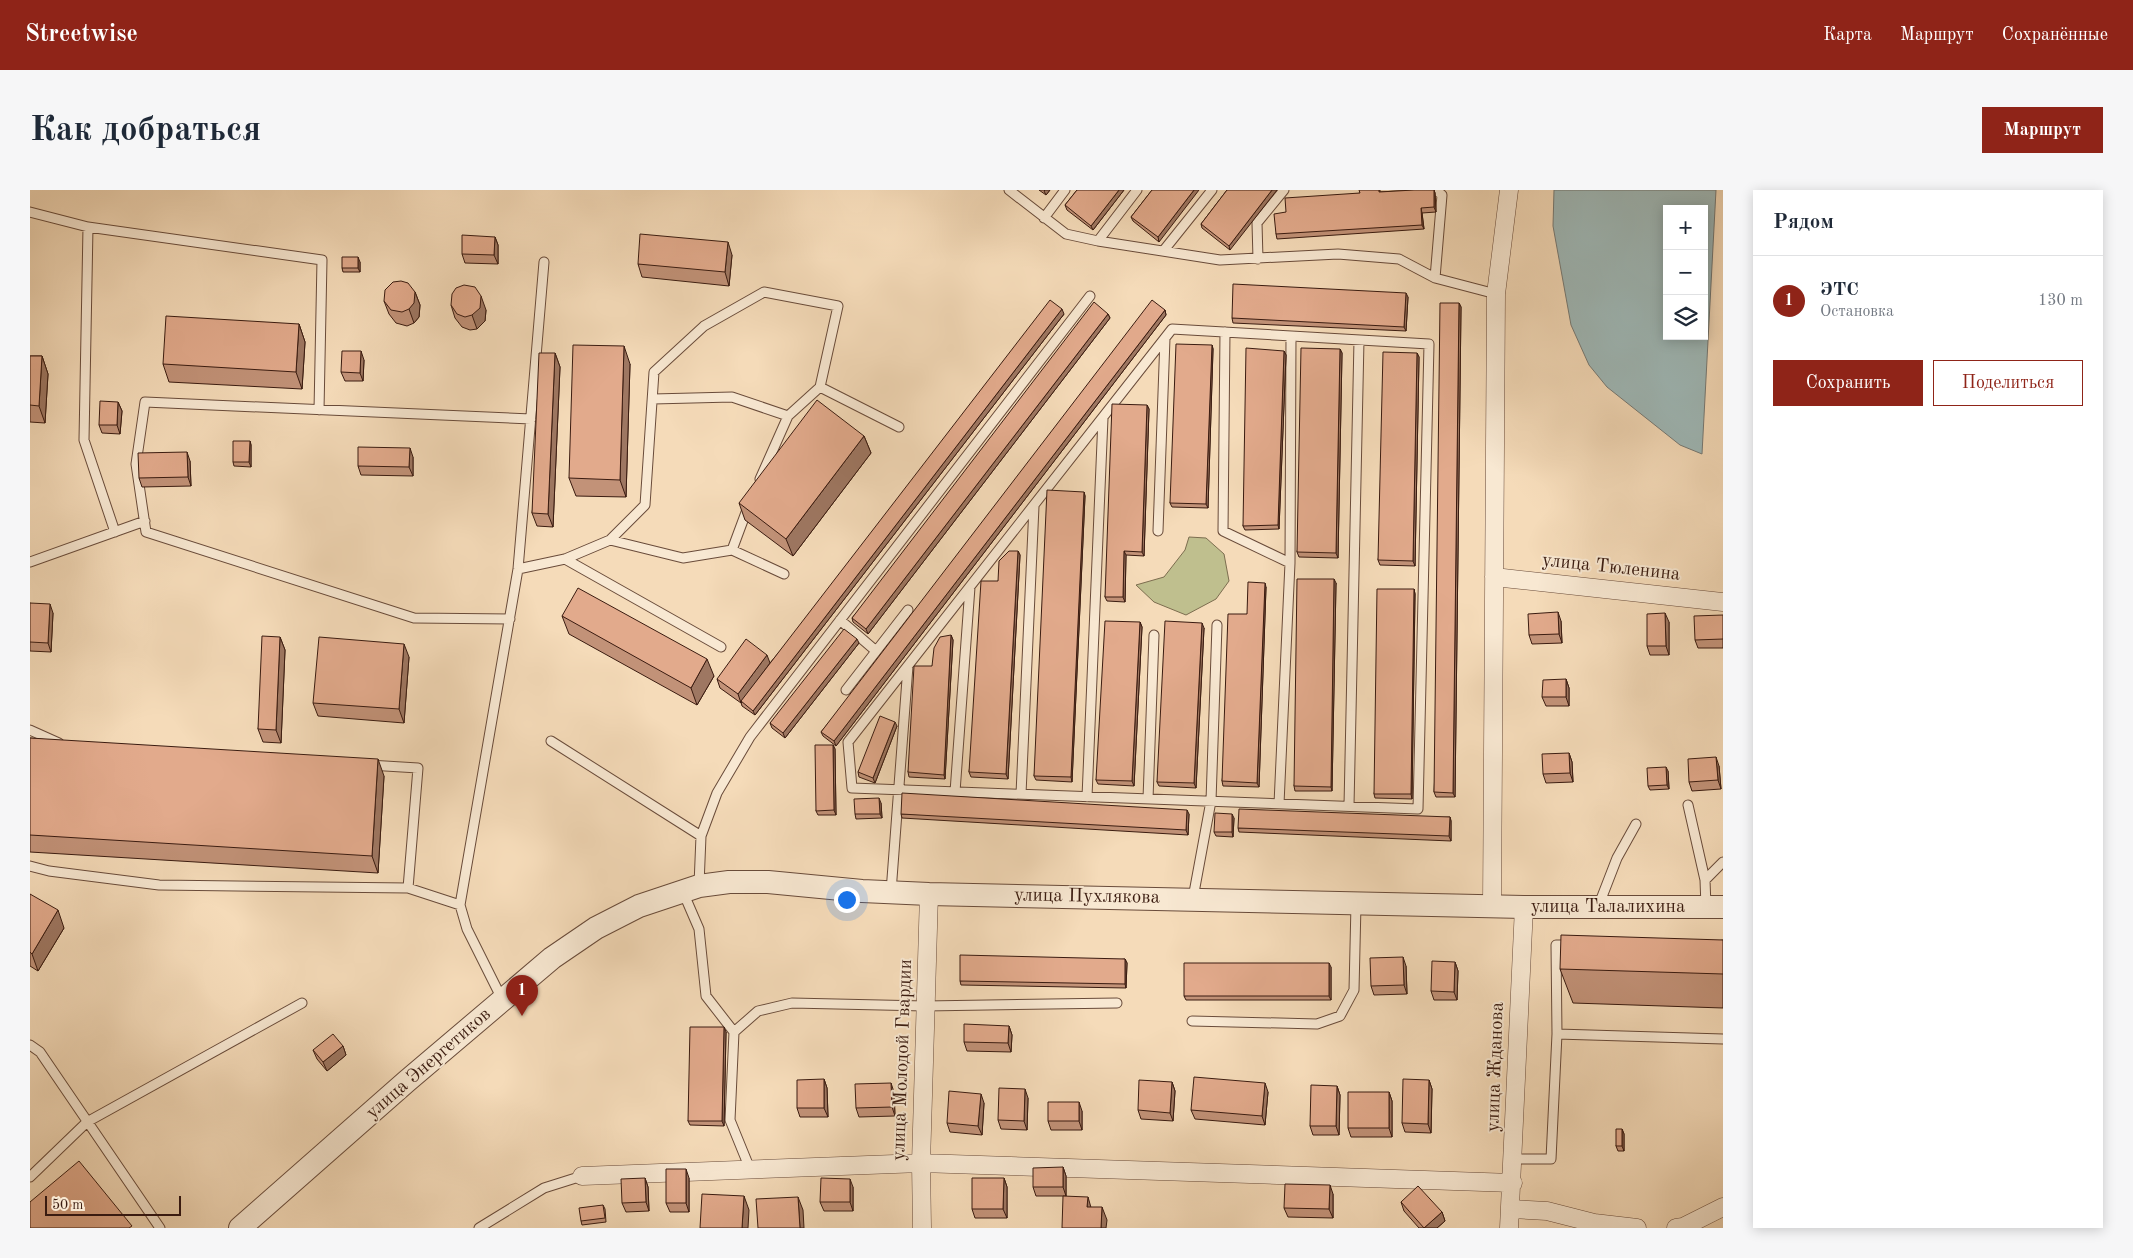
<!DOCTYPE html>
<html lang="ru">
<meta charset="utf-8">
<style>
:root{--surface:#fff;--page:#f6f6f7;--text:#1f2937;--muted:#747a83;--line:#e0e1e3;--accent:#8f2418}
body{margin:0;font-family:"Old Standard TT",serif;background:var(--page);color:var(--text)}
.controls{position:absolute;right:15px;top:15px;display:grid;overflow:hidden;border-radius:0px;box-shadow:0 2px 12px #0003}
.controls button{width:45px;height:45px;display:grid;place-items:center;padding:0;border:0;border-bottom:1px solid var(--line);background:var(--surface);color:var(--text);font:25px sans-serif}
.scale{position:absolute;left:15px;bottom:12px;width:136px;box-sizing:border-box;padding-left:5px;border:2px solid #3a1b10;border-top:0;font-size:14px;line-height:18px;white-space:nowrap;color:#3a1b10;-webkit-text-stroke:4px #f8e8d2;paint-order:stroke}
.you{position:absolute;left:816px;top:709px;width:18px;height:18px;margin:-12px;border:4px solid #fff;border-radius:50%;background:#1a73e8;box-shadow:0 0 0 8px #1a73e833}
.badge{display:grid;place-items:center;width:32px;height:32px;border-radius:50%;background:var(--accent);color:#fff;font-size:16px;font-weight:700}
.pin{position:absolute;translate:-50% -41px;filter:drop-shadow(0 1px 2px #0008)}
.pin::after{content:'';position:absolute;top:26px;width:18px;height:15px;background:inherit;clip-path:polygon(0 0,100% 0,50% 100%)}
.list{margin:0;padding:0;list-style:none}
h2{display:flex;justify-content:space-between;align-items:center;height:65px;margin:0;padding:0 20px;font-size:21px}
h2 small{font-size:16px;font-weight:400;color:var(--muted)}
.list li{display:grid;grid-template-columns:32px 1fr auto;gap:15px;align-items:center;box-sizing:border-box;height:90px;padding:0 20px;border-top:1px solid var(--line)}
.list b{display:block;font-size:19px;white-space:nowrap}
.list p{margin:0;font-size:16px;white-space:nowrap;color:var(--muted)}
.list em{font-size:16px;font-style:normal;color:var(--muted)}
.actions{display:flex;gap:10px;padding:15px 20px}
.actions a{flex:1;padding:11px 0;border:1px solid var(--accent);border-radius:0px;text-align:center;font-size:18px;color:var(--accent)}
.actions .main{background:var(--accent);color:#fff}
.icon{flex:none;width:28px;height:28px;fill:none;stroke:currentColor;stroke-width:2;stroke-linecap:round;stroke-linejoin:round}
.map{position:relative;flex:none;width:1693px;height:1038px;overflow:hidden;border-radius:0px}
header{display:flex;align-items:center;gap:30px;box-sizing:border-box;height:70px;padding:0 25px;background:var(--accent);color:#fff}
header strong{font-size:24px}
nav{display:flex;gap:28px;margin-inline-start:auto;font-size:18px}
.intro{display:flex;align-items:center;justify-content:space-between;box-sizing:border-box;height:120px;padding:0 30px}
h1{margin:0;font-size:35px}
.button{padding:12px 22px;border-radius:0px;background:var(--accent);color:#fff;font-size:18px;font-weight:700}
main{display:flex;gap:30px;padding:0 30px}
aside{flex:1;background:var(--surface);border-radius:0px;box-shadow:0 2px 12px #0003}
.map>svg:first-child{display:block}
</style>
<header>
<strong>Streetwise</strong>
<nav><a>Карта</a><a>Маршрут</a><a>Сохранённые</a></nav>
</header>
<div class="intro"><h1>Как добраться</h1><a class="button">Маршрут</a></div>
<main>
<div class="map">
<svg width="1693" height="1038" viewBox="0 0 1693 1038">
<rect width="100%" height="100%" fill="#f5dbb9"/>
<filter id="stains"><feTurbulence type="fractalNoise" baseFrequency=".004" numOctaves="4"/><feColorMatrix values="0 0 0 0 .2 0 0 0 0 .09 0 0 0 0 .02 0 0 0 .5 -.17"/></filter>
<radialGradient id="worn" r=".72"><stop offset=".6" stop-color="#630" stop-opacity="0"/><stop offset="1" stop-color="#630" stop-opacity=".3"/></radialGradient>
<path fill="#bfbf8e" stroke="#7c6d4f" d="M1159 347 1176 348 1194 364 1199 391 1186 409 1156 425 1124 412 1106 395 1134 387 1155 360Z"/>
<path fill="#9fb9b8" stroke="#777a75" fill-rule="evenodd" d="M1524 0H1686L1672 264 1650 255 1577 197 1559 175 1541 135 1523 36ZM1637 19H1674V146H1637Z"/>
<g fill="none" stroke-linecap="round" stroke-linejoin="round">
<defs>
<path id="service" d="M979 0 1036 44 1068 51 1190 70 1308 64 1369 69 1405 88 1466 104
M0 22 58 37 292 70 289 220
M1014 28 1035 0
M58 37 54 250 85 342
M1068 51 1107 0
M1134 60 1182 0
M1228 69 1227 33 1254 0
M1405 88 1412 5 1406 0
M1142 139 1399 154 1388 619 822 598 818 552Z
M1195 142 1193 341 1260 373
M790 197 869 237
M623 209 702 207 758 226
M718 317 702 360 754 384
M1128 341 1135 148
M580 350 653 368 702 360
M535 369 691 457
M0 372 115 331
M488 379 535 369 580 350 615 315 624 182 674 136 734 102 808 116 790 197 758 226 730 289
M480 429 384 428 116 342 106 274 115 212 501 229
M810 430 846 461
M816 500 878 420
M0 540 29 553
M521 551 671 646
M339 575 388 578 378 698
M925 602 940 397
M991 604 1004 316
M1057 607 1073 228
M1118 609 1124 445
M1249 614 1260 373 1261 146
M1658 615 1675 690 1676 717
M1319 616 1329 150
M0 676 19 681 129 695 378 698 430 715
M1675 690 1693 672
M669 695 671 646 687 603 720 547 1060 106
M653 702 669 739 676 806 704 842 700 930 720 979
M861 702 878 476
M1163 708 1181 611 1187 435
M1568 717 1587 668 1606 634
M472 809 437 739 430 715 488 379 514 72
M1162 831 1287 834 1310 826 1324 800 1326 714
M704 842 728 821 762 813 895 816 1087 813
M1527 844 1693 849
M0 855 10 862 130 1038
M1484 969H1521L1527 844 1526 755H1543
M0 987 57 932 272 813
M449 1038 514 998 552 986"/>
<path id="minor" d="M1464 387 1693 412
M1462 716 1466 104 1479 0
M552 986 891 973 1483 993
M1481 1019 1517 1021 1564 1033 1607 1038
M892 1038 891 973 899 704
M1479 1038 1494 717
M1646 1038 1653 1037 1693 1017"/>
<path id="tertiary" d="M210 1038 377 891 522 768 566 738 609 716 669 696 699 692H738L832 701 899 704 1494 717H1693"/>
</defs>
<use href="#service" stroke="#694b3a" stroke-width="11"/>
<use href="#minor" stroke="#694b3a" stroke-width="19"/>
<use href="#tertiary" stroke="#694b3a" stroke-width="24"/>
<use href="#service" stroke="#f8e8d2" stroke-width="9"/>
<use href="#minor" stroke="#f8e8d2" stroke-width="18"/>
<use href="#tertiary" stroke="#f8e8d2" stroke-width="22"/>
</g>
<path fill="#c29278" stroke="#3a1b10" d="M1009 0H1020L1016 5Z
M1047 0H1094L1063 40 1037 20 1035 15Z
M1122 0 1129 52 1103 31 1101 27Z
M1197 0 1200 60 1172 38 1171 34Z
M1350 0V2L1384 0H1404L1405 3 1406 22 1392 23 1394 39 1247 49 1246 44 1256 22 1330 3Z
M465 47 468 55V74L435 73 432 64Z
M702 65 699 96 612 87 608 74Z
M330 72V82H313L312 78Z
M385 102 390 115 389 127 384 133 377 136 366 133 359 124 354 111Z
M1378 107 1376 141 1203 133 1202 128Z
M1429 113 1431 117 1425 607H1406L1404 602Z
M421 115 456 120 455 131 447 139 440 140 432 137 425 128Z
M1135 120 1136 125 806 556 793 546 791 542Z
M1034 124 725 525 712 516 711 512V513L690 498 687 489 740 473Z
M1078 124 1080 128 838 444 823 432 822 428Z
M269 134 275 152 272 199 139 192 133 174Z
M1182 155 1183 159 1178 318 1142 317 1140 313Z
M1310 159 1312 163 1308 368 1269 367 1267 362Z
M1254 161 1256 165 1249 339 1215 340 1213 336Z
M525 163 530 177 523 337 507 336 502 323Z
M1387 163 1389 167 1385 376 1350 375 1348 370Z
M0 166H12L18 184 15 233 0 232Z
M334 170 333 191H315L311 182Z
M600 174 596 307 546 306 539 288Z
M88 212 92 221 90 244 72 243 69 235Z
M1117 215 1119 219 1114 366 1096 365 1095 412 1077 411 1075 407Z
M834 246 841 263 763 366 715 330 709 313Z
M220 251 221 255V277L204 276 203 272Z
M383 267V286L331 285 328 276Z
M160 271 161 296 112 297 109 288Z
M1054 302 1055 306 1042 592 1006 590 1004 586Z
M988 361 990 365 978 589 941 587 939 582 968 391Z
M1306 393 1302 601H1265L1264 596Z
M1236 397 1229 597 1193 596 1192 591 1217 424Z
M1384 399 1385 404 1382 609 1345 608 1344 604Z
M0 413 23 423 21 462 0 461Z
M1693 425V458H1668L1665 450Z
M532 426 684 486 667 515 539 444Z
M1531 431 1532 453 1502 454 1499 445Z
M1110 432 1112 437 1104 596 1068 594 1066 590Z
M1639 432V465H1620L1617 456Z
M1174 438 1166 598 1129 596 1127 592Z
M921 445 923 450 915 589 879 587 878 582 902 476Z
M250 447 255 460 251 553 233 552 228 539Z
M829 453 755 548 742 538 740 533Z
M379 467 374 533 288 526 283 513Z
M1536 489 1539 498V516H1516L1512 507Z
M867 536 845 593 829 587 828 582Z
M0 548 354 586 348 683 0 662Z
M803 555 805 559 806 625H788L786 621Z
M1539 563 1542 572 1543 592 1516 593 1513 584Z
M1689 576 1691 599 1662 601 1659 592Z
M1638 581 1639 599 1620 600 1618 596Z
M851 613 852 628 826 629 825 624Z
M871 624H1159L1158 645 872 628Z
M1420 627 1421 631V651L1209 642 1208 638Z
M1204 628 1203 647 1186 646 1184 642Z
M0 704 34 738 8 781 0 776Z
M1693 750V818L1543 813 1530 779Z
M1095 769 1097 773 1096 798 931 795 930 791Z
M1425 772 1428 781 1427 810H1404L1401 801Z
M1376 776 1377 804 1344 805 1341 796Z
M1301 777V810H1156L1154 806Z
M979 836 982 845 981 862 937 861 934 852Z
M696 842 694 936 660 935 658 931Z
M313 856 316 865 297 881 287 869 283 860Z
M794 889 797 898 798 927H770L767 918Z
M1399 890 1402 899 1401 943 1375 942 1372 933Z
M1142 892 1145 901 1143 931 1111 929 1108 920Z
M1307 896 1310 905 1309 945H1283L1280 936Z
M864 902 865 926 829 927 826 918Z
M1238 902 1235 935 1165 929 1161 920Z
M1359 902 1362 911V947H1321L1318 938Z
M998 908 997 940 971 939 968 930Z
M954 913 952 945 920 942 917 933Z
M1052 921V940H1021L1018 931Z
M1592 939 1594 944V961H1588L1586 956Z
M1033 977 1036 986V1006H1006L1003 997Z
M615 988 618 997 619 1021 596 1022 592 1013Z
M659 988V1022H640L636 1013Z
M974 988 977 997V1028H945L942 1019Z
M823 997V1021H794L790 1012Z
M1303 1004V1028L1258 1027 1254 1018Z
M1371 1012 1412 1022 1415 1031 1407 1038H1389L1374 1021Z
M573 1015 575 1019 576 1032 552 1035 551 1031Z"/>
<path fill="#9e7762" stroke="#3a1b10" d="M1015 0H1020L1016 5 1014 1Z
M1089 0H1094L1063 40 1061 36Z
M1164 0H1169L1129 52 1128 47Z
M1242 0H1247L1200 60 1199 56Z
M1404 0 1405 3 1406 22 1404 17Z
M1391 18 1392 23 1394 39 1392 35Z
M465 47 468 55V74L464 65Z
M698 52 702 65 699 96 695 82Z
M328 67 330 72V82L328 78Z
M385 102 390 115 389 127 384 133 379 119Z
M1376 103 1378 107 1376 141 1374 137Z
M451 106 456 120 455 131 447 139 442 125Z
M1429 113 1431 117 1425 607 1423 603Z
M1032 119 1034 124 725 525 723 521Z
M1135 120 1136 125 806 556 804 551Z
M1078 124 1080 128 838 444 836 439Z
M269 134 275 152 272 199 266 182Z
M1182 155 1183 159 1178 318 1176 314Z
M594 156 600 174 596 307 590 290Z
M1310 159 1312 163 1308 368 1306 363Z
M331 161 334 170 333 191 330 183Z
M1254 161 1256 165 1249 339 1248 335Z
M525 163 530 177 523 337 518 324Z
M1387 163 1389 167 1385 376 1383 371Z
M12 166 18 184 15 233 9 216Z
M88 212 92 221 90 244 87 235Z
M1117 215 1119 219 1114 366 1112 362Z
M834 246 841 263 763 366 756 349Z
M220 251 221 255V277L219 272Z
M380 258 383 267V286L379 277Z
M157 262 160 271 161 296 158 287Z
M1054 302 1055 306 1042 592 1041 587Z
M988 361 990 365 978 589 976 584Z
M1094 361 1096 365 1095 412 1093 407Z
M1304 389 1306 393 1302 601 1301 597Z
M1235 393 1236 397 1229 597 1227 593Z
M1384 399 1385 404 1382 609 1381 604Z
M20 414 23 423 21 462 18 453Z
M1528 422 1531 431 1532 453 1529 444Z
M1635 423 1639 432V465L1636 456Z
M1110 432 1112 437 1104 596 1102 591Z
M1172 433 1174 438 1166 598 1164 593Z
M921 445 923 450 915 589 914 585Z
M250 447 255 460 251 553 246 540Z
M827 449 829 453 755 548 753 543Z
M374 454 379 467 374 533 369 519Z
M737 465 740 473 711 513 708 504Z
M677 469 684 486 667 515 661 498Z
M1536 489 1539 498V516L1536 507Z
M865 532 867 536 845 593 843 588Z
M803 555 805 559 806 625 804 620Z
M1539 563 1542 572 1543 592 1540 583Z
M1686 567 1689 576 1691 599 1688 590Z
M348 569 354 586 348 683 342 666Z
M1636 577 1638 581 1639 599 1637 595Z
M849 608 851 613 852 628 850 624Z
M1157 620 1159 624 1158 645 1156 640Z
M1202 624 1204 628 1203 647 1202 642Z
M1420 627 1421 631V651L1419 646Z
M28 720 34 738 8 781 2 764Z
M1373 767 1376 776 1377 804 1374 795Z
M1095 769 1097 773 1096 798 1095 794Z
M1425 772 1428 781 1427 810 1424 802Z
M1299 773 1301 777V810L1299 806Z
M979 836 982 845 981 862 978 853Z
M694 837 696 842 694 936 692 931Z
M313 856 316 865 297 881 293 872Z
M794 889 797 898 798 927 794 918Z
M1399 890 1402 899 1401 943 1398 934Z
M1142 892 1145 901 1143 931 1140 923Z
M861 893 864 902 865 926 862 917Z
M1235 893 1238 902 1235 935 1232 926Z
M1307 896 1310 905 1309 945 1306 936Z
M995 899 998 908 997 940 994 931Z
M1359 902 1362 911V947L1359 938Z
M951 904 954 913 952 945 948 936Z
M1049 912 1052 921V940L1049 931Z
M1592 939 1594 944V961L1592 956Z
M1033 977 1036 986V1006L1033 997Z
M656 979 659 988V1022L656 1013Z
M615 988 618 997 619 1021 616 1012Z
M974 988 977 997V1028L973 1019Z
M820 989 823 997V1021L820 1012Z
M1300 995 1303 1004V1028L1299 1019Z
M714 1006 719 1020 718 1038H712Z
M768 1007 773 1020 774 1038H770Z
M1058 1007 1062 1021 1057 1017Z
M1072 1017 1077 1030 1076 1038H1071Z
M1412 1022 1415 1031 1407 1038H1394Z"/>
<path fill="#e2aa8c" stroke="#3a1b10" d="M1047 0H1089L1061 36 1035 15Z
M1122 0H1164L1128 47 1101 27Z
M1197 0H1242L1199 56 1171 34Z
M1329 0H1349V2L1384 0H1404V17L1391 18 1392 35 1246 44 1244 24 1256 22 1255 8 1330 3Z
M610 44 698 52 695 82 608 74Z
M432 45 465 47 464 65 432 64Z
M312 67H328V78H312Z
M371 91 378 93 385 102 384 113 379 119 372 122 361 120 354 111 355 100 363 92Z
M1203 94 1376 103 1374 137 1202 128Z
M434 95 445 97 451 106 450 118 442 125 435 127 427 124 421 115 422 104 426 98Z
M1020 110 1032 119 723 521 711 511Z
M1122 110 1135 120 804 551 791 542Z
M1064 112 1078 124 836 439 822 428Z
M1410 113H1429L1423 603 1404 602Z
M136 126 269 134 266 182 133 174Z
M1146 154 1182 155 1176 314 1140 313Z
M543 155 594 156 590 290 539 288Z
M1216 158 1254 161 1248 335 1213 336Z
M1271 158 1310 159 1306 363 1267 362Z
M312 161H331L330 183 311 182Z
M1353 162 1387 163 1383 371 1348 370Z
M509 163H525L518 324 502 323Z
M0 166H12L9 216 0 215Z
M787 210 834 246 756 349 709 313Z
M70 211 88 212 87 235H69Z
M1082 214 1117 215 1112 362 1094 361 1093 407H1075Z
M203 251H220L219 272H203Z
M328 257 380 258 379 277 328 276Z
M157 262 158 287 109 288 108 263Z
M1017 300 1054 302 1041 587 1004 586Z
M979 361H988L976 584 939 582 951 391H968L969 371Z
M1267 389H1304L1301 597 1264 596Z
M1218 392 1235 393 1227 593 1192 591 1198 424H1217Z
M548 398 677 469 661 498 532 426Z
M1347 399H1384L1381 604H1344Z
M0 413 20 414 18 453 0 452Z
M1528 422 1529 444 1499 445 1498 424Z
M1635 423 1636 456H1617V424Z
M1693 425V449L1665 450 1664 426Z
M1075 431 1110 432 1102 591 1066 590Z
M1135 431 1172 433 1164 593 1127 592Z
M814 439 827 449 753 543 740 533Z
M921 445 914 585 878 582 884 476H902L904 458 910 447Z
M232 446 250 447 246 540 228 539Z
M289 447 374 454 369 519 283 513Z
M716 449 737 465 708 504 687 489Z
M1536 489V507H1512L1513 490Z
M850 526 865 532 843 588 828 582Z
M0 548 348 569 342 666 0 645Z
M785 555H803L804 620 786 621Z
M1539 563 1540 583 1513 584 1512 564Z
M1686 567 1688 590 1659 592 1658 569Z
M1636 577 1637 595 1618 596 1617 578Z
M872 603 1157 620 1156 640 871 624Z
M849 608 850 624H825L824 609Z
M1209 619 1420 627 1419 646 1208 638Z
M1185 623 1202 624V642H1184Z
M0 704 28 720 2 764 0 762Z
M1531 745 1693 750V784L1530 779Z
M930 765 1095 769V794L930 791Z
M1373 767 1374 795 1341 796 1340 768Z
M1402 771 1425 772 1424 802 1401 801Z
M1154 773H1299V806H1154Z
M934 834 979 836 978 853 934 852Z
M660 837H694L692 931H658Z
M303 844 313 856 293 872 283 860Z
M1164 887 1235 893 1232 926 1161 920Z
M794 889V918H767V890Z
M1373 889 1399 890 1398 934 1372 933Z
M1109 890 1142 892 1140 923 1108 920Z
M861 893 862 917 826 918 825 894Z
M1281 895 1307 896 1306 936H1280Z
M969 898 995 899 994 931 968 930Z
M919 901 951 904 948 936 917 933Z
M1318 902H1359V938H1318Z
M1018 912H1049V931H1018Z
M1586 939H1592V956H1586Z
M49 971 102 1036 99 1038H0V1012Z
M1033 977V997H1003V978Z
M636 979H656V1013H636Z
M615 988 616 1012 592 1013 591 989Z
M791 988 820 989V1012H790Z
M942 988H974L973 1019H942Z
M1255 994 1300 995 1299 1019 1254 1018Z
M1388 996 1412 1022 1394 1038 1371 1012Z
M672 1004 714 1006 712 1038H670Z
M1033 1006 1058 1007 1057 1017H1072L1071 1038H1032Z
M768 1007 770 1038H728L726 1009Z
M573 1015 575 1028 551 1031 549 1018Z"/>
<g text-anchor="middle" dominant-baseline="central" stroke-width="4" stroke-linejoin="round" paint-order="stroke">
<g font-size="19" fill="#3a1b10" stroke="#f8e8d2">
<text transform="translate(1581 378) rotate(6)">улица Тюленина</text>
<text transform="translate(1057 707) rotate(1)">улица Пухлякова</text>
<text x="1578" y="717">улица Талалихина</text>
<text transform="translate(873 870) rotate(-88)">улица Молодой Гвардии</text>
<text transform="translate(399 874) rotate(-41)">улица Энергетиков</text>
<text transform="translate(1466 877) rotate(-88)">улица Жданова</text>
</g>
</g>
<rect width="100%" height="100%" filter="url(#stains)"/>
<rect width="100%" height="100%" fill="url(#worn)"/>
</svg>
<div class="controls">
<button>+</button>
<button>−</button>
<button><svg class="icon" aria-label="layers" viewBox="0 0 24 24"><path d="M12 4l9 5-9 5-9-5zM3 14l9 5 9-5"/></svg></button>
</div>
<div class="scale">50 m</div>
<div class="you"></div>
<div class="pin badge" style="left:492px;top:826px">1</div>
</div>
<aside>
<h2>Рядом<small></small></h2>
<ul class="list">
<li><span class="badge">1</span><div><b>ЭТС</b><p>Остановка</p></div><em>130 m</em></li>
</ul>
<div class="actions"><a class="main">Сохранить</a><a>Поделиться</a></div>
</aside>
</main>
